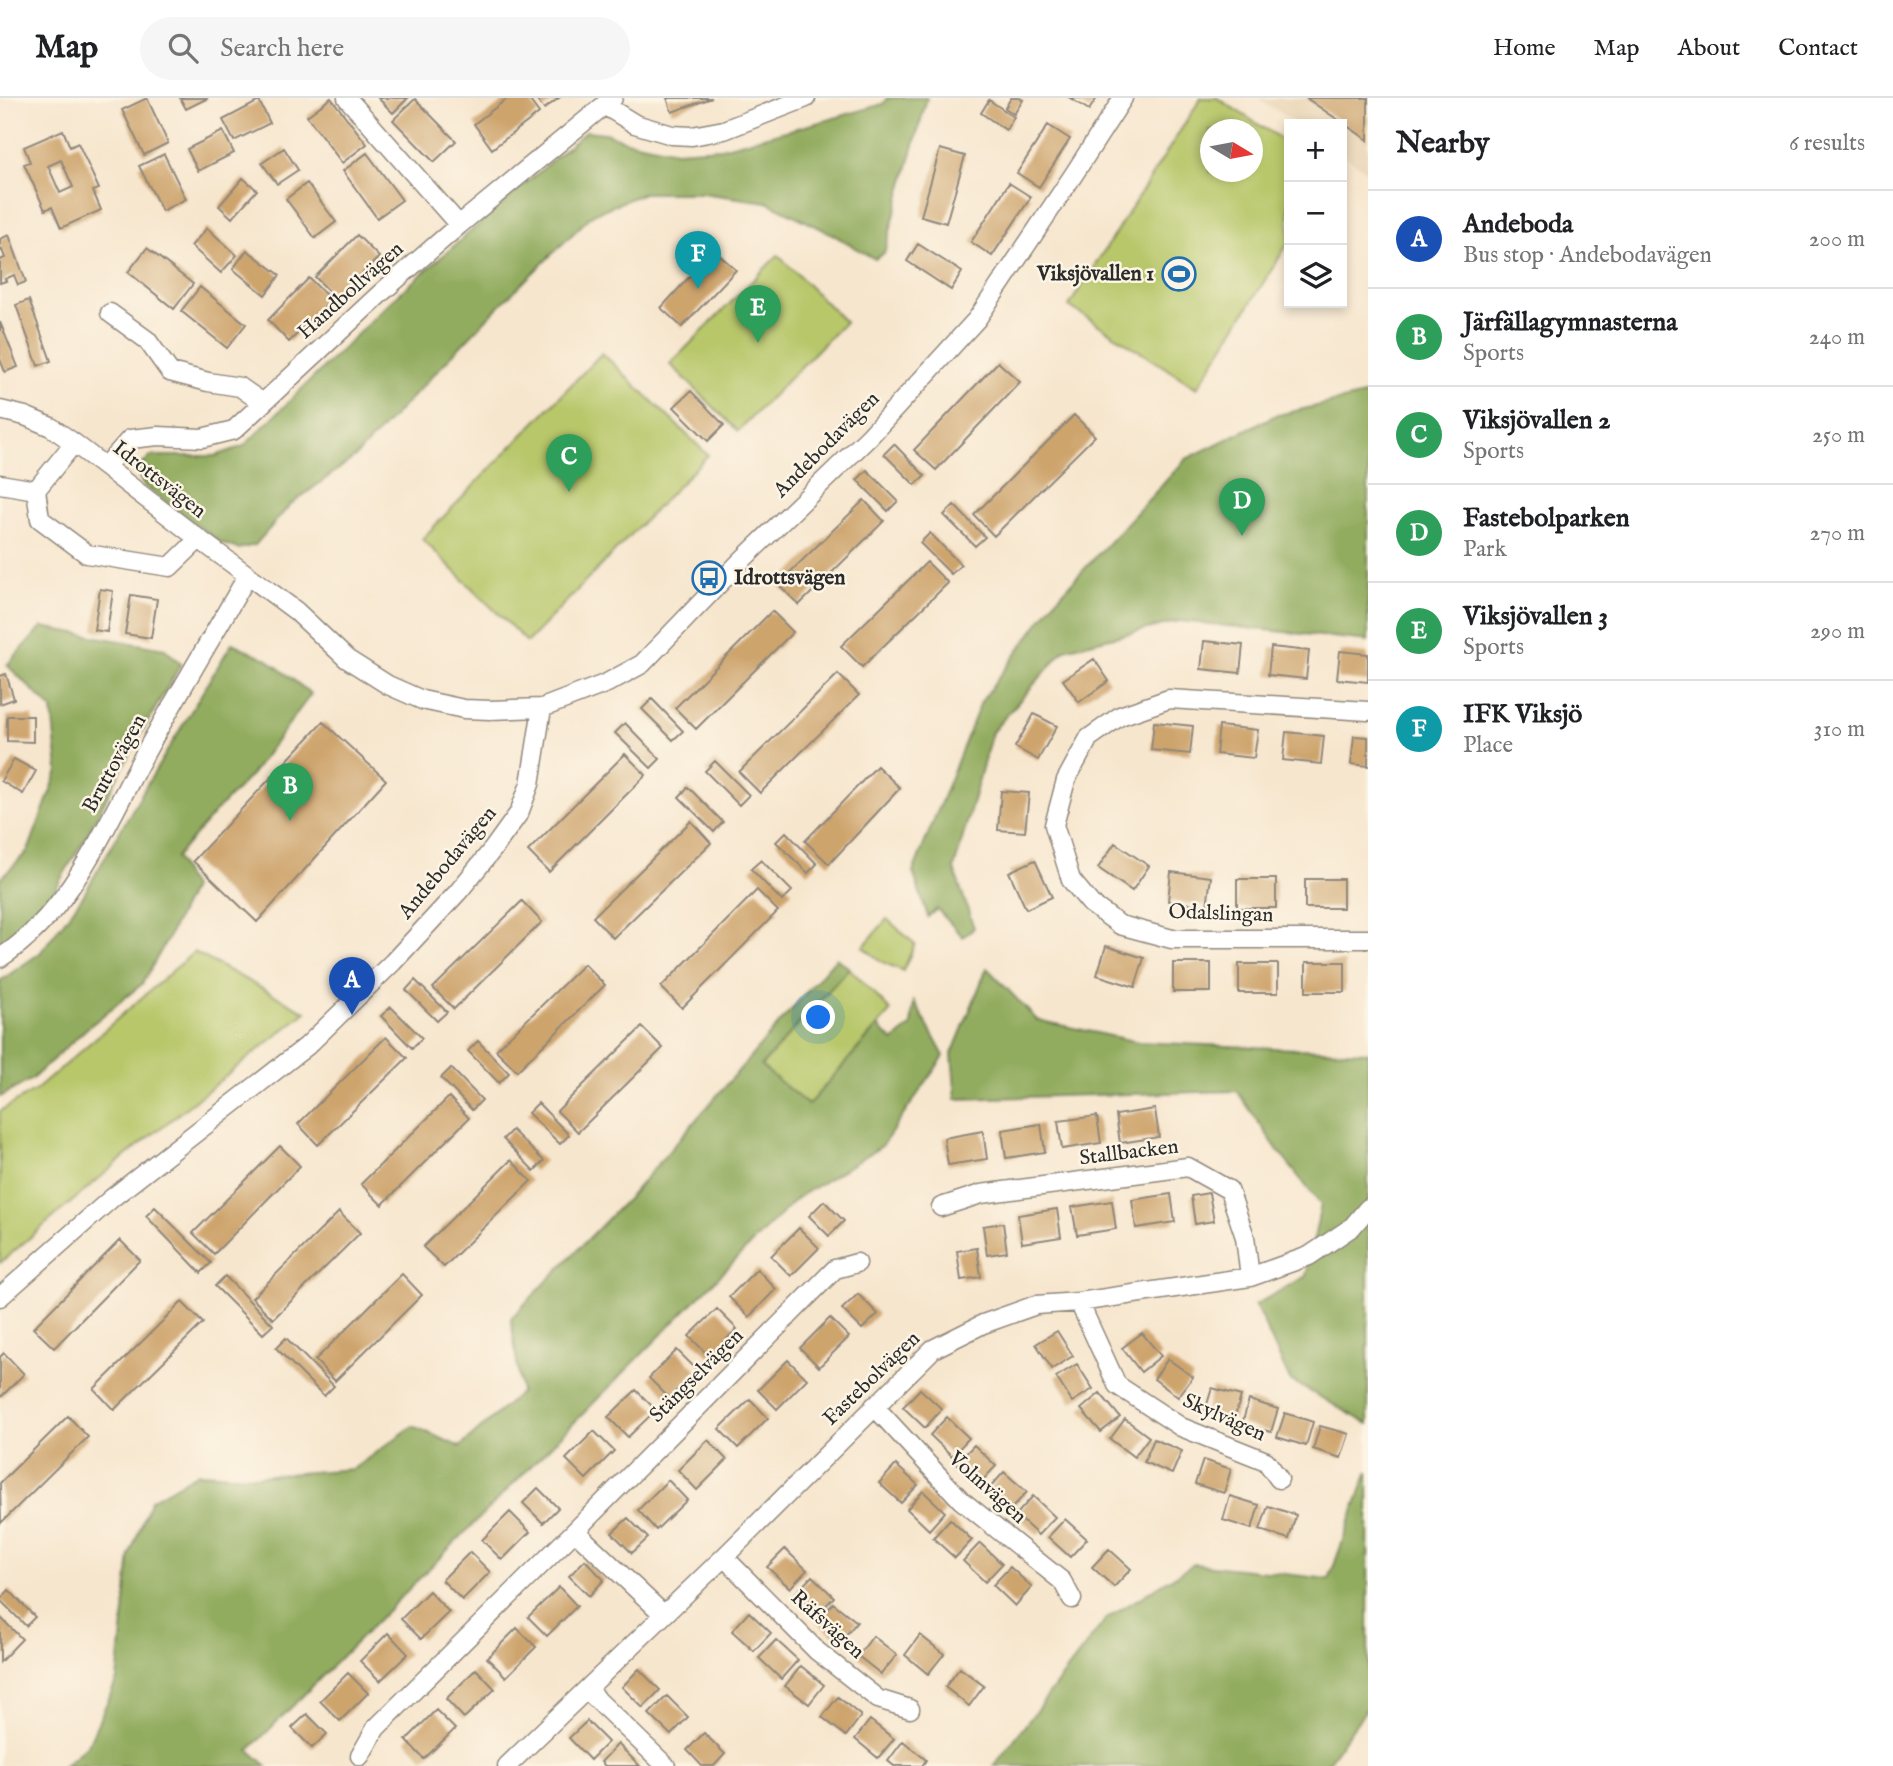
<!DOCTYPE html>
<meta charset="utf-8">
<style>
:root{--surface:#fff;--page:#f6f6f6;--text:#202124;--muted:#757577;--line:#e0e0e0;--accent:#db2777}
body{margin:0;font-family:"IM FELL English",serif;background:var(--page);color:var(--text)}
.controls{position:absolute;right:21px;top:21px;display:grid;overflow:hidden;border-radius:0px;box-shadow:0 4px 10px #0003}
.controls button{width:63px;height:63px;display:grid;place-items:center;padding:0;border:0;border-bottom:2px solid var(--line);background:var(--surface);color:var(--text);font:35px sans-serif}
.compass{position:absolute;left:1200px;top:21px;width:63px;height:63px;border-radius:50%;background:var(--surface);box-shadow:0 4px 10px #0003;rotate:100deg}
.you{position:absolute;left:819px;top:920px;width:24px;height:24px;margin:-18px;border:5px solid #fff;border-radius:50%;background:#1a73e8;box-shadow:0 0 0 10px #1a73e833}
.badge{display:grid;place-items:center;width:46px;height:46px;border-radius:50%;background:var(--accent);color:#fff;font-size:23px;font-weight:700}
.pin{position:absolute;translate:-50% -58px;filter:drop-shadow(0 2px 4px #0008)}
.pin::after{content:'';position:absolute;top:37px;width:24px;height:21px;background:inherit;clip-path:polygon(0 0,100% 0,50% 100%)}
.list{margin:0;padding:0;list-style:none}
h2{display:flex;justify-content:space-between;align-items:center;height:91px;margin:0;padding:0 28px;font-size:30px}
h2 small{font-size:23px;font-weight:400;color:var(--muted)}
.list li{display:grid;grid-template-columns:46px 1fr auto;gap:21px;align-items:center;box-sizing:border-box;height:98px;padding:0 28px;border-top:2px solid var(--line)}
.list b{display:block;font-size:26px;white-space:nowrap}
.list p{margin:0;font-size:23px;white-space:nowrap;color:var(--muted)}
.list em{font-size:23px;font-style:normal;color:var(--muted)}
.icon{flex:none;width:38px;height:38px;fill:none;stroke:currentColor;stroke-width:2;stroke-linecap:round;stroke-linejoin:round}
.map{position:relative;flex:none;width:1368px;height:1668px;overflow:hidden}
header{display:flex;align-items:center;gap:42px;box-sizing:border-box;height:98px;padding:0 35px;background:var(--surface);border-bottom:2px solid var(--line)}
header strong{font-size:33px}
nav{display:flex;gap:38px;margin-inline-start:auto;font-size:24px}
.search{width:490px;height:63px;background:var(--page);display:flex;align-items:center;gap:18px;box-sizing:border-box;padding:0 24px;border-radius:38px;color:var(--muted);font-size:26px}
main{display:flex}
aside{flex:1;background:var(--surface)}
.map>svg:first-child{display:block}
</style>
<header>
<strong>Map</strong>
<div class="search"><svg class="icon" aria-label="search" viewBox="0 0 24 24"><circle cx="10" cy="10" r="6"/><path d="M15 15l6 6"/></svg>Search here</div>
<nav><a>Home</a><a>Map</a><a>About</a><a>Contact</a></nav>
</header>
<main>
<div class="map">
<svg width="1368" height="1668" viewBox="0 0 1368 1668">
<rect width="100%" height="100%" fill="#fcf5e5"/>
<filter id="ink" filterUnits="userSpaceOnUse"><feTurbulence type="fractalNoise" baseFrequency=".0143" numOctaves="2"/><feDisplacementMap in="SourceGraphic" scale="14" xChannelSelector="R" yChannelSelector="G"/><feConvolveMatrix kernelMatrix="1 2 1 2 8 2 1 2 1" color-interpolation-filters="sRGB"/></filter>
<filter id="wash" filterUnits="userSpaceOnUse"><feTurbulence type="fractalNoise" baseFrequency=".00686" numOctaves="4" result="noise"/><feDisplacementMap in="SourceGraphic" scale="28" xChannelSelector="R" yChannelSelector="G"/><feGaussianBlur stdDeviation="1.57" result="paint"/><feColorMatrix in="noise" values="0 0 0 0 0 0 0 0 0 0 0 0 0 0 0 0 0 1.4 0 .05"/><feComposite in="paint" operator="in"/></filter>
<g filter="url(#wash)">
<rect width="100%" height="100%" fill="#f7e6ce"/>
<path fill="#ebd8ba" d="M1258 0H1368V74L1342 56V26H1297Z"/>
<path fill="#b8c76a" stroke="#72794a" stroke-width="2" fill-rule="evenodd" d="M1201 0H1217L1289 46V144L1197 290 1069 208ZM1210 32H1252V74H1210Z
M778 157 845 224 738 333 670 266Z
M602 255 708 357 527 544 422 441Z
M887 821 915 846 903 873 882 864 863 849Z
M194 854 306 914 123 1060 0 1165V1013L36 992Z
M849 870 891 913 808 1007 761 968Z"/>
<path fill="#92ac5e" stroke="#5e6c44" stroke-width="2" d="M887 0H927L884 155 875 161 830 135 767 104 702 95H644L593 116 497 210 355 359 290 407 255 447 238 451 221 445 143 387 136 372 151 358H215L244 348 392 202 586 33 605 35 626 43 676 53 721 50 824 23 883 6Z
M1368 296V543L1180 523 1065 551 992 634 954 771 974 830 963 839 937 811 928 819 913 774 981 604 1054 504 1186 361 1274 318Z
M42 529 165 551 181 566 136 644 87 737 55 791 4 848 0 851V781L28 753 58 673 52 611 7 567Z
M232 545 267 561 311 596 251 677 216 713 176 759 192 790 168 840 142 886 86 931 32 981 0 999V883L40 855 83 798 142 695Z
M836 860 849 870 761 968 808 1007 878 928 893 943 911 928 914 903 944 958 882 1048 797 1100 249 1652 267 1668H63L88 1647 117 1582 130 1456 151 1402 198 1375 256 1378 353 1371 413 1328 460 1349 521 1294 511 1220 631 1097Z
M987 870 1037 922 1138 944 1368 954V1326L1290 1282 1255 1207 1306 1178 1321 1107 1279 1054 1237 993 956 1001 952 956Z
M1368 1373V1609L1325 1668H994L1106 1521 1194 1466 1329 1481Z"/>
<g id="blocks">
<path fill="#cea46d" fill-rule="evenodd" d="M147 0 168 45 144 57 122 12Z
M180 0H208L186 11Z
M331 0 367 46 342 65 307 18Z
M378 0H408L393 15Z
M508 0H528L539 15 492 51 474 26Z
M536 0H559L544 11Z
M667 0H712L672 14Z
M1011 0H1019L1023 2 1014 16 1005 10Z
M1070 0H1097L1089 12Z
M1306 0H1368V42Z
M415 1 456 43 434 64 393 22Z
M989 2 1014 19 1006 32 981 15Z
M259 3 270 25 234 43 223 22Z
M1048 27 1070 41 1039 89 1017 75Z
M63 32 70 49 78 45 99 91 93 93 101 112 61 130 52 109 45 112 24 66 30 64 24 49ZM61 62 73 89 60 95 48 68Z
M223 33 234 55 198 73 187 51Z
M284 50 298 72 277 86 262 65Z
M940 51 965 58 946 125 921 118Z
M367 55 402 102 377 120 343 73Z
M164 56 186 101 162 113 139 68Z
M243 80 257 92 232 120 219 108Z
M307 85 336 124 315 140 286 101Z
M1009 85 1031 99 992 158 971 144Z
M207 130 237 157 221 175 191 148Z
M9 137 26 184 18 187 14 177 5 181 6 183 0 185V162L5 160 2 152 0 153V141Z
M357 137 379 159 337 201 315 179Z
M918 146 962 174 951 192 907 163Z
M147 150 193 186 174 211 128 174Z
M247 152 280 177 265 197 233 171Z
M714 152 736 172 682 229 661 210Z
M309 180 331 202 289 244 268 222Z
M200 189 246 226 227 250 181 213Z
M29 202 51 263 38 268 16 207Z
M0 224 18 269 5 274 0 261Z
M998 264 1020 284 936 372 914 352Z
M691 293 724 327 708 343 674 309Z
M1074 317 1095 338 994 438 974 417Z
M894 346 925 378 915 387 884 356Z
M867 372 898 403 888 413 857 382Z
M864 402 884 423 799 507 778 486Z
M954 407 985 439 975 448 944 417Z
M930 435 961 467 951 476 920 445Z
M927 464 948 485 862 569 841 548Z
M100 491 113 493 107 534 94 532Z
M131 497 157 501 151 540 125 536Z
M772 513 793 534 696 631 675 610Z
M1204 543 1243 547 1240 575 1201 571Z
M1271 549 1309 553 1306 581 1268 577Z
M1340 553 1368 556V584L1337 581Z
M1094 561 1109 583 1079 604 1063 582Z
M6 576 14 601 0 606V578Z
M838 576 859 597 760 695 739 674Z
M652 601 683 633 673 642 642 611Z
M1034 616 1057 628 1038 662 1015 649Z
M7 618H33V644L7 643Z
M323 624 386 682 257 824 193 763Z
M1154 624 1193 628 1190 656 1151 652Z
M625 625 660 661 651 670 615 635Z
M1219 628 1258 632 1254 660 1216 656Z
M1286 634 1324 638 1321 666 1283 662Z
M1354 638 1368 639V668L1351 666Z
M625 656 646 677 549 774 528 753Z
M14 661 36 673 23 696 1 683Z
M715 663 749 697 739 707 705 673Z
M877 668 900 690 829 766 805 743Z
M688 689 723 724 714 734 679 699Z
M1001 693 1029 695 1025 734 998 732Z
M691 723 711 745 613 840 593 819Z
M786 734 817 766 808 775 776 744Z
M1115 745 1149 768 1132 793 1098 770Z
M761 762 792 793 782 803 751 771Z
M1035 762 1052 799 1026 811 1009 774Z
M1171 774 1211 779 1207 808 1168 803Z
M1237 781H1276V810H1237Z
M1305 781H1343V810H1305Z
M757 792 778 813 682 910 661 889Z
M522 803 542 824 454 911 433 890Z
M1106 848 1144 860 1135 889 1097 877Z
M1306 864H1345V894H1306Z
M1173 865H1211V894H1173Z
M584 866 605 887 517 973 496 952Z
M1239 866H1278V895H1239Z
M415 882 447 914 437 923 406 892Z
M391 909 422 940 412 950 381 918Z
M642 929 663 950 578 1034 557 1013Z
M386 939 407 960 318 1047 298 1026Z
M478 943 509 975 499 985 468 953Z
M451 970 482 1002 472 1012 441 980Z
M449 999 469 1020 382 1107 361 1086Z
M538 1005 569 1037 560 1046 528 1015Z
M1155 1011 1159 1039 1120 1045 1116 1017Z
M1097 1018 1101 1045 1062 1051 1058 1023Z
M1041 1026 1045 1054 1006 1060 1002 1032Z
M512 1032 544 1063 534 1073 503 1041Z
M983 1033 987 1061 948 1067 944 1040Z
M280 1048 300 1068 214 1156 193 1135Z
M511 1062 531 1083 444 1169 423 1149Z
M1209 1095 1214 1123 1195 1126 1191 1098Z
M1171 1096 1175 1124 1136 1130 1132 1102Z
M824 1103 844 1123 829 1138 809 1118Z
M1112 1103 1116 1131 1077 1137 1072 1109Z
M155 1109 211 1165 201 1175 146 1118Z
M1057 1111 1061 1139 1022 1145 1018 1117Z
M339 1114 360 1135 273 1221 252 1200Z
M1003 1125 1007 1154 987 1157 983 1128Z
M799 1130 819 1150 791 1178 771 1158Z
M120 1142 140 1162 54 1250 33 1230Z
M977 1150 981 1179 961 1182 957 1153Z
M757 1171 776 1191 749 1219 729 1199Z
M402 1176 422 1197 335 1283 315 1262Z
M225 1178 273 1227 263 1236 215 1188Z
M858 1196 878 1216 862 1231 842 1211Z
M182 1204 203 1225 114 1312 94 1291Z
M717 1211 737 1231 709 1258 689 1238Z
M830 1220 849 1239 819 1269 800 1250Z
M1057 1233 1073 1258 1052 1271 1036 1246Z
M1142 1235 1161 1258 1141 1274 1122 1250Z
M286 1240 334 1288 324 1298 276 1250Z
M677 1252 697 1272 669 1300 649 1280Z
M4 1255 24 1276 0 1300V1259Z
M1168 1261 1193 1279 1178 1299 1154 1281Z
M788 1262 807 1281 777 1311 758 1292Z
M1077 1266 1093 1291 1072 1304 1056 1279Z
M1212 1290 1241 1298 1234 1322 1205 1313Z
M920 1291 942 1311 925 1330 903 1309Z
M636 1292 656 1312 628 1339 608 1319Z
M1100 1295 1120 1319 1101 1334 1081 1311Z
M750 1301 768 1320 738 1350 719 1331Z
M1249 1302 1278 1311 1271 1334 1242 1326Z
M1285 1315 1313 1324 1306 1348 1277 1339Z
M68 1318 88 1339 1 1425 0 1385Z
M947 1319 969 1340 952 1358 930 1337Z
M1125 1321 1149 1339 1134 1359 1110 1341Z
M1320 1328 1349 1336 1341 1360 1313 1351Z
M594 1333 614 1353 586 1381 566 1361Z
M1154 1341 1182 1353 1172 1376 1144 1364Z
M708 1342 727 1362 697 1392 678 1372Z
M974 1347 996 1368 979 1386 957 1365Z
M1203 1362 1231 1371 1224 1395 1195 1386Z
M896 1367 918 1387 901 1405 879 1385Z
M1004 1374 1027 1394 1010 1412 988 1392Z
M668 1382 687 1402 656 1432 638 1412Z
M538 1390 558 1410 543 1425 523 1405Z
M923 1393 945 1414 929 1432 907 1411Z
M1033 1398 1055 1419 1038 1437 1016 1417Z
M1230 1398 1259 1407 1252 1431 1223 1422Z
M1268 1408 1296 1417 1289 1441 1260 1432Z
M510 1414 530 1434 502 1462 482 1442Z
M628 1420 648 1440 632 1455 612 1435Z
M950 1421 972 1442 955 1460 933 1440Z
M1065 1421 1087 1441 1070 1459 1048 1439Z
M980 1445 1002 1466 985 1484 963 1463Z
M785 1451 807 1472 790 1490 767 1469Z
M1109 1451 1131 1471 1114 1489 1092 1469Z
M470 1454 490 1474 462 1502 442 1482Z
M585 1462 604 1482 589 1498 569 1478Z
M1010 1469 1032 1489 1015 1508 993 1487Z
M812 1478 834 1499 817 1517 795 1496Z
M559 1489 577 1508 547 1538 528 1519Z
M9 1492 35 1519 26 1528 0 1502Z
M429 1493 449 1514 421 1541 401 1521Z
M833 1505 857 1524 841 1543 818 1524Z
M749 1514 771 1535 754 1553 732 1533Z
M0 1519 22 1541 0 1564Z
M517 1530 536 1549 506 1579 487 1560Z
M388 1535 408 1556 380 1583 360 1563Z
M920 1537 944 1556 928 1576 905 1557Z
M873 1538 897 1557 881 1576 858 1558Z
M776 1542 798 1562 781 1581 759 1560Z
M801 1568 824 1587 809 1606 785 1588Z
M960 1570 984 1588 969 1608 945 1589Z
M476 1571 495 1591 464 1620 446 1601Z
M639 1571 660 1592 643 1610 622 1589Z
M348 1575 368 1595 340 1623 320 1603Z
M667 1598 688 1619 671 1637 649 1616Z
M838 1599 861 1618 846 1638 822 1619Z
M436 1612 455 1631 424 1661 406 1642Z
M307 1616 327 1636 312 1650 292 1630Z
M870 1622 894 1641 878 1660 855 1641Z
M587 1623 608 1644 590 1662 569 1640Z
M704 1635 725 1656 714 1668H702L687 1652Z
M903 1643 926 1662 922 1668H894L888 1663Z
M618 1646 640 1668H605L601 1664Z"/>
</g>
</g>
<g filter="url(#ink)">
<use href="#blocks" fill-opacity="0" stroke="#91887c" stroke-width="2"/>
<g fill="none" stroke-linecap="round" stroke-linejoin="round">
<defs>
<path id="street" d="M347 0 459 127
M604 7 635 26 672 37 692 38 724 32 806 0
M110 215 147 242 170 274 208 284 240 289 263 305
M0 312 25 318 51 329 74 345 199 441 296 513 347 561 388 587 422 602 464 611 490 612 542 610 607 585 642 566 740 464 869 339 977 221 1074 76 1123 0
M74 345 36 392 40 421 87 456 170 469 199 441
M105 369 130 341 158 338 202 340 234 332 382 194 459 127 613 0
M0 386 36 392
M1368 613 1169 601 1120 618 1089 640 1066 682 1054 727 1071 782 1091 806 1120 827 1172 841H1368
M0 860C74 812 107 723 149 648 181 591 215 534 248 477
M941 1109 981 1096 1188 1069 1229 1092 1245 1139 1250 1179
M0 1199 112 1100 307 948 393 864 458 794 493 751 519 715 530 686 542 610
M1079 1204 1117 1287 1181 1329 1266 1363 1279 1381
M874 1308 961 1402 1062 1483 1072 1501
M575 1433 663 1516
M724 1459 817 1553 878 1601 910 1611
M587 1592 666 1668
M360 1658 376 1630 575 1433 835 1171 857 1165
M507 1668 724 1459 933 1251 983 1226 1036 1207 1079 1204 1250 1179 1309 1158 1352 1129 1368 1110"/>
</defs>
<use href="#street" stroke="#91887c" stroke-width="21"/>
<use href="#street" stroke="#fff" stroke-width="18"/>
</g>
</g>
<defs>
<symbol id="stadium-ring" viewBox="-11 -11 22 22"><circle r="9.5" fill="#fcf5e5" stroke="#1f6fb2" stroke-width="1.5"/><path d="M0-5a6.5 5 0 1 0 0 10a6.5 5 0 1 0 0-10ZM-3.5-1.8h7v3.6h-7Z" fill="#1f6fb2"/></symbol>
<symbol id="bus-ring" viewBox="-11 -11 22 22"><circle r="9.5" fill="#fcf5e5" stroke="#1f6fb2" stroke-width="1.5"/><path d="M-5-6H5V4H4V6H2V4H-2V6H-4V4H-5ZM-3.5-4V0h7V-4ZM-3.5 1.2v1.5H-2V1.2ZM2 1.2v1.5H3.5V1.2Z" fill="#1f6fb2"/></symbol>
</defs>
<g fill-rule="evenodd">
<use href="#stadium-ring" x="1160" y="157" width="38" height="38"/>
<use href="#bus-ring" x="690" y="461" width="38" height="38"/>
</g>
<g text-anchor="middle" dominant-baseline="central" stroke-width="5" stroke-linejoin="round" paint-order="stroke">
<g font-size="21" font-weight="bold" fill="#2b2b2b" stroke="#fcf5e5" text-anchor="end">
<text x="1154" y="176">Viksjövallen 1</text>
<text x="734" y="480" text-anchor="start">Idrottsvägen</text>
</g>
<g font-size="21" fill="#2b2b2b" stroke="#fcf5e5">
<text transform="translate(351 193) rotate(-42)">Handbollvägen</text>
<text transform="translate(827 347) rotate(-45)">Andebodavägen</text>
<text transform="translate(159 382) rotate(38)">Idrottsvägen</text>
<text transform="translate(115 666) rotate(-61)">Bruttovägen</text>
<text transform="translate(448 765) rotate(-50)">Andebodavägen</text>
<text transform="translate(1221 816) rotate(2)">Odalslingan</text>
<text transform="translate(1129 1055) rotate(-7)">Stallbacken</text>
<text transform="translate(697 1278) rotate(-45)">Stängselvägen</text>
<text transform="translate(872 1281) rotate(-44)">Fastebolvägen</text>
<text transform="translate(1224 1320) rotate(24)">Skylvägen</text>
<text transform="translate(987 1390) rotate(42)">Volmvägen</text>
<text transform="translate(827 1527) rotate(42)">Räfsvägen</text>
</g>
</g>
</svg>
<div class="controls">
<button>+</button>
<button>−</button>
<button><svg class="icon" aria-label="layers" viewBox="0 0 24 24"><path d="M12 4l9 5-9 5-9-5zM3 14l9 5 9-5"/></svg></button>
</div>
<svg class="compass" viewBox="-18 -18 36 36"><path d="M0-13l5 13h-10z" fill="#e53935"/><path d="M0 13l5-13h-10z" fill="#757577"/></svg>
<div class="you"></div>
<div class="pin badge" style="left:352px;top:917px;background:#1a4fb4">A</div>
<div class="pin badge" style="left:290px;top:723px;background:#2e9e5b">B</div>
<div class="pin badge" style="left:569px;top:394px;background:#2e9e5b">C</div>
<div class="pin badge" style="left:1242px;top:438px;background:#2e9e5b">D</div>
<div class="pin badge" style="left:758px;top:245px;background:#2e9e5b">E</div>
<div class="pin badge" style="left:698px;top:191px;background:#0f9aa8">F</div>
</div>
<aside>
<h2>Nearby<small>6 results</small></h2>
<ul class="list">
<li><span class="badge" style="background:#1a4fb4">A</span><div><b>Andeboda</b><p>Bus stop · Andebodavägen</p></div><em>200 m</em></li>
<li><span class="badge" style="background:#2e9e5b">B</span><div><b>Järfällagymnasterna</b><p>Sports</p></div><em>240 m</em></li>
<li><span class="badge" style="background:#2e9e5b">C</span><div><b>Viksjövallen 2</b><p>Sports</p></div><em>250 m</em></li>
<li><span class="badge" style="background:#2e9e5b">D</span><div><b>Fastebolparken</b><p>Park</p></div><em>270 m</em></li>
<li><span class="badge" style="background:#2e9e5b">E</span><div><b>Viksjövallen 3</b><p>Sports</p></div><em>290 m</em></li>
<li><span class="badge" style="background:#0f9aa8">F</span><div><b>IFK Viksjö</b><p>Place</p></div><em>310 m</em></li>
</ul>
</aside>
</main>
